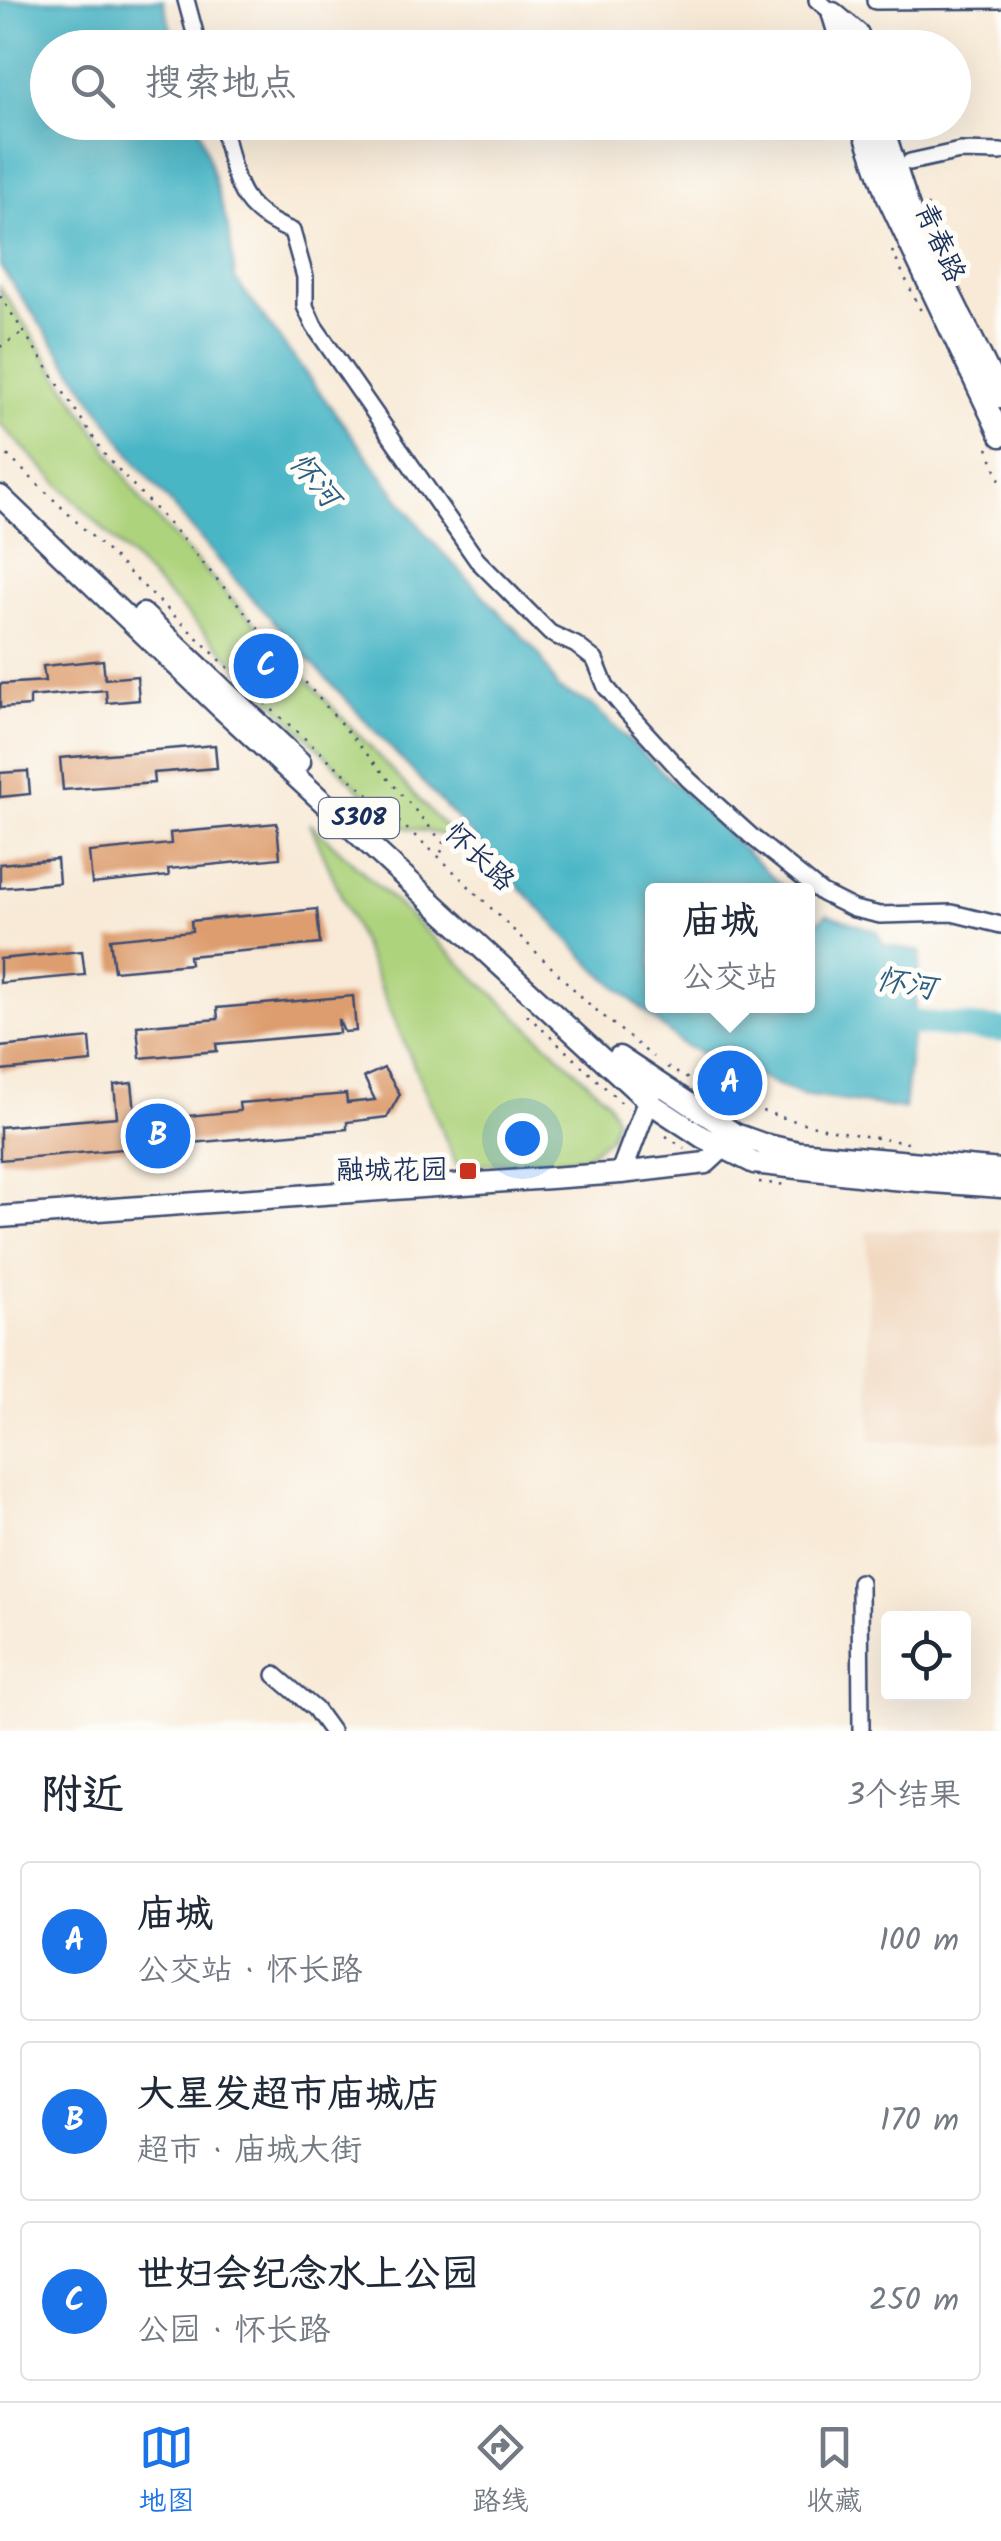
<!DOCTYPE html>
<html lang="zh">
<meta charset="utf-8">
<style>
:root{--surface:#fff;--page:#f6f6f7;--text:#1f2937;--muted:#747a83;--line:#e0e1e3;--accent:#1a73e8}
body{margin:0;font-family:Kalam,"LXGW WenKai TC",sans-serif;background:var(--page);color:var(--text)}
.controls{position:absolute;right:30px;bottom:30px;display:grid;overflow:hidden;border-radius:10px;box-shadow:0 10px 40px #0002}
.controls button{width:90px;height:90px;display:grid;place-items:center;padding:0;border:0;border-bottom:2px solid var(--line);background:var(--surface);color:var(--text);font:50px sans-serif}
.you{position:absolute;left:522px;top:1138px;width:35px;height:35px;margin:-25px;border:8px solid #fff;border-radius:50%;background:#1a73e8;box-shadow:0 0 0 15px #1a73e833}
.badge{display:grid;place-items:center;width:65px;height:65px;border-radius:50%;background:var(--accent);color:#fff;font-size:32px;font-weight:700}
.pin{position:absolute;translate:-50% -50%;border:5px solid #fff;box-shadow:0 2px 10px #0006}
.popup{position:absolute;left:645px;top:883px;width:170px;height:130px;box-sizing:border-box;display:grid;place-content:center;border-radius:10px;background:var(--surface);filter:drop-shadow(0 2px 8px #0005);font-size:32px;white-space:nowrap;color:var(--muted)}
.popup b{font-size:38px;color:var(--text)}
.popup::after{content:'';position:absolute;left:50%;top:100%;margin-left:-20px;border:20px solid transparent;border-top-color:var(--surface)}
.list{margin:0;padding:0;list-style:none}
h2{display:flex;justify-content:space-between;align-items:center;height:130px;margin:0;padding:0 40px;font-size:42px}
h2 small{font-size:32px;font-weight:400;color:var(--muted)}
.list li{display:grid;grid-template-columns:65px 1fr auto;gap:30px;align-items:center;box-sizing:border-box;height:160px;margin:0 20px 20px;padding:0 20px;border:2px solid var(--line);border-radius:10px}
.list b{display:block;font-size:38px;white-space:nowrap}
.list p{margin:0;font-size:32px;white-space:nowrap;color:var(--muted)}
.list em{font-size:32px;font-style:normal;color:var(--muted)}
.icon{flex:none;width:55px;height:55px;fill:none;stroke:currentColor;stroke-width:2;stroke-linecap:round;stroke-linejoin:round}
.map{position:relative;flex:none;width:1001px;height:1731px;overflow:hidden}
.search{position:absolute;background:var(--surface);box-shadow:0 10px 40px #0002;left:30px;right:30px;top:30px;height:110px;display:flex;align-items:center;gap:25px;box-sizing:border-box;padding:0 35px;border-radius:55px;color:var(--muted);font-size:38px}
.sheet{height:670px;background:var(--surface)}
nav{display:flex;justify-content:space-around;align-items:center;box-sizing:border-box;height:140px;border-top:2px solid var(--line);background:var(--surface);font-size:28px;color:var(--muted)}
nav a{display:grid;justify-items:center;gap:5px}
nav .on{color:var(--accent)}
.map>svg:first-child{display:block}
</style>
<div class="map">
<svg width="1001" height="1731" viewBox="0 0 1001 1731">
<rect width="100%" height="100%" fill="#fdfcf7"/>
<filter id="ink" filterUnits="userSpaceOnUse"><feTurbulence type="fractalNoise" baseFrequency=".01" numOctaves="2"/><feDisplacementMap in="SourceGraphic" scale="20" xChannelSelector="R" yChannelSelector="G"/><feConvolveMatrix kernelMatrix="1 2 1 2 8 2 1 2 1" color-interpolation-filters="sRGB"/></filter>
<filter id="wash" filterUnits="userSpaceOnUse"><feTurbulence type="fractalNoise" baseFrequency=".0048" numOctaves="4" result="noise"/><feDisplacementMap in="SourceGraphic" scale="40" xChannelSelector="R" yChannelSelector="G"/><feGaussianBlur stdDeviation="2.25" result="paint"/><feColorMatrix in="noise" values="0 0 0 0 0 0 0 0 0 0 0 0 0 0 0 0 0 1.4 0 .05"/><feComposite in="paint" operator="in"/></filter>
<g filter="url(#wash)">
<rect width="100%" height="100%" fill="#f8ead7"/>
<path fill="#f0d5bc" d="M1001 1230V1441H871L867 1231Z"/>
<path fill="#aed37d" stroke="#64816e" stroke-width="2.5" d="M0 287 145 506 454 837 394 825 0 424Z
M310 823 607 1100 616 1118 609 1138 584 1157 457 1166Z"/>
<path fill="#4ab6c6" stroke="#327292" stroke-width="2.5" d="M0 0H163L176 47 48 48V122L198 123 229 231 235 279 428 537 540 655 558 689 591 704 786 890H652V1006H808V911L818 922 827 914 876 931 884 945 921 952 904 1109 801 1095 683 1045 592 965 239 584 138 465 0 266Z"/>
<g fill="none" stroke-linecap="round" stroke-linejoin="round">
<path stroke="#4ab6c6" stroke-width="25" d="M882 1020 1001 1030"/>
</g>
<g id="blocks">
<path fill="#dd9d6e" d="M103 660 105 679 137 676 139 700 107 703 106 690 30 697V706L0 708V684L45 681 43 666Z
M215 745 217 768 153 773 154 783 63 790 60 758Z
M28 771 30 794 0 797V773Z
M277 823 280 858 168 869 169 876 92 884 89 852 171 844 170 833Z
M57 859 59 883 0 888V864Z
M317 909 320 944 189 956 190 964 114 971 110 939 192 931 191 921Z
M82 951 85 975 0 983V959Z
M353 996 356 1031 344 1032 338 1019 339 1033 216 1044 217 1051 140 1058 137 1026 218 1019 217 1008Z
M90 1038 92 1062 0 1071V1047Z
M384 1068 400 1094 387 1117 347 1122V1129L0 1160V1127L117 1117 114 1085 132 1083 136 1121 240 1111 239 1103 346 1094 347 1103 375 1100 364 1077Z"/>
</g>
</g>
<g filter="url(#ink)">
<use href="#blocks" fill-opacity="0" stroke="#3c4b70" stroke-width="2.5"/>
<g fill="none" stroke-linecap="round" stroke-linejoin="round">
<defs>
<path id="minor" d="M186 0 199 48
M817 0 833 13
M875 1 1001 0
M221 122C237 178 233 208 292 231L305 277V306L314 326 477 560 550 633 576 645 595 660 606 687 626 711 688 779 751 836 822 893 854 909 880 915 952 913 1001 925
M910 162 960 151 1001 152
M860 1582 861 1731
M275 1675 315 1709 331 1731"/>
<path id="major" d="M833 13 858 34 862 48
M833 15 843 48
M861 122 886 194 1001 436
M881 122 912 217 1001 397
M0 496 220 707 649 1102 702 1137 754 1163 892 1179 1001 1187
M143 614 300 762
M619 1057 735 1134 763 1144 798 1152 1001 1170
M621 1173 652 1091
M0 1217 621 1173 706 1163 731 1140"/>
</defs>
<use href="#minor" stroke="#3c4b70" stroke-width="20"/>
<use href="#major" stroke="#3c4b70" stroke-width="25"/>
<path stroke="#3c4b70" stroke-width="2.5" stroke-dasharray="2.5 8" stroke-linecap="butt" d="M927 205 934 220
M892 251 923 315
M0 296 105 455 172 527 445 845 440 854
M0 347 24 332
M0 448 268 706 439 857 590 1005 653 1057
M988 448 1001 483
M527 1015 627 1108
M667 1067C750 1116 821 1130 915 1144
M666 1136 684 1148
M759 1182 786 1185"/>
<use href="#minor" stroke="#fff" stroke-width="15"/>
<use href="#major" stroke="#fff" stroke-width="20"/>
</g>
</g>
<rect fill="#c8321e" stroke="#fdfcf7" stroke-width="4" x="458" y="1161" width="20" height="20" rx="5"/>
<g text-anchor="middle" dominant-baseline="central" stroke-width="10" stroke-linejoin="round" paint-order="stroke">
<rect fill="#fdfcf7" stroke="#5f6c8c" stroke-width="2.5" x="319" y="798" width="80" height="40" rx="8"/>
<g font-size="25" font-weight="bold" fill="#1b2f5e">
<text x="359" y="818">S308</text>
</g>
<g font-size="28" fill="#1b2f5e" stroke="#fdfcf7">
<text transform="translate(939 243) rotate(66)">青春路</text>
<text transform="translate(479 858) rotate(44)">怀长路</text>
</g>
<g font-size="28" fill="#1b2f5e" stroke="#fdfcf7" text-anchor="end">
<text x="448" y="1171">融城花园</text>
</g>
<g font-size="30" font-style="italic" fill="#2b5e82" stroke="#fdfcf7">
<text transform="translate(314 481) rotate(51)">怀河</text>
<text transform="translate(906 985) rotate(10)">怀河</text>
</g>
</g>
</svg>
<div class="controls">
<button><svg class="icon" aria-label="locate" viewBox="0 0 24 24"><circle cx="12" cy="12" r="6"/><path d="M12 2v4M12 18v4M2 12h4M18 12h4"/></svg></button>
</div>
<div class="you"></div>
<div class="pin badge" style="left:730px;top:1083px">A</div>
<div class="popup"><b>庙城</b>公交站</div>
<div class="pin badge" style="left:158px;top:1136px">B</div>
<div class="pin badge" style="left:266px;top:666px">C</div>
<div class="search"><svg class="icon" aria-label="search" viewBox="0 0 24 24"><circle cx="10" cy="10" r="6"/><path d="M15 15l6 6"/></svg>搜索地点</div>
</div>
<section class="sheet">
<h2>附近<small>3个结果</small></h2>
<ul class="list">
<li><span class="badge">A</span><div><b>庙城</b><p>公交站 · 怀长路</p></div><em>100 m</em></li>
<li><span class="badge">B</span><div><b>大星发超市庙城店</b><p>超市 · 庙城大街</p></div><em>170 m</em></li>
<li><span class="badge">C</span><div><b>世妇会纪念水上公园</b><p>公园 · 怀长路</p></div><em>250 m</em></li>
</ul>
</section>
<nav>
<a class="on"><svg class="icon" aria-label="map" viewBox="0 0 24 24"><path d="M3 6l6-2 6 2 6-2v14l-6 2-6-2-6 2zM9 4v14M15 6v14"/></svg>地图</a>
<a><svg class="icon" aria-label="directions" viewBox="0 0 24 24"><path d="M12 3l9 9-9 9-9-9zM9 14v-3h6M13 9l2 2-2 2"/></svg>路线</a>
<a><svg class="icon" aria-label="saved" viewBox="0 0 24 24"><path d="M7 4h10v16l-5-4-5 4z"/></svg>收藏</a>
</nav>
